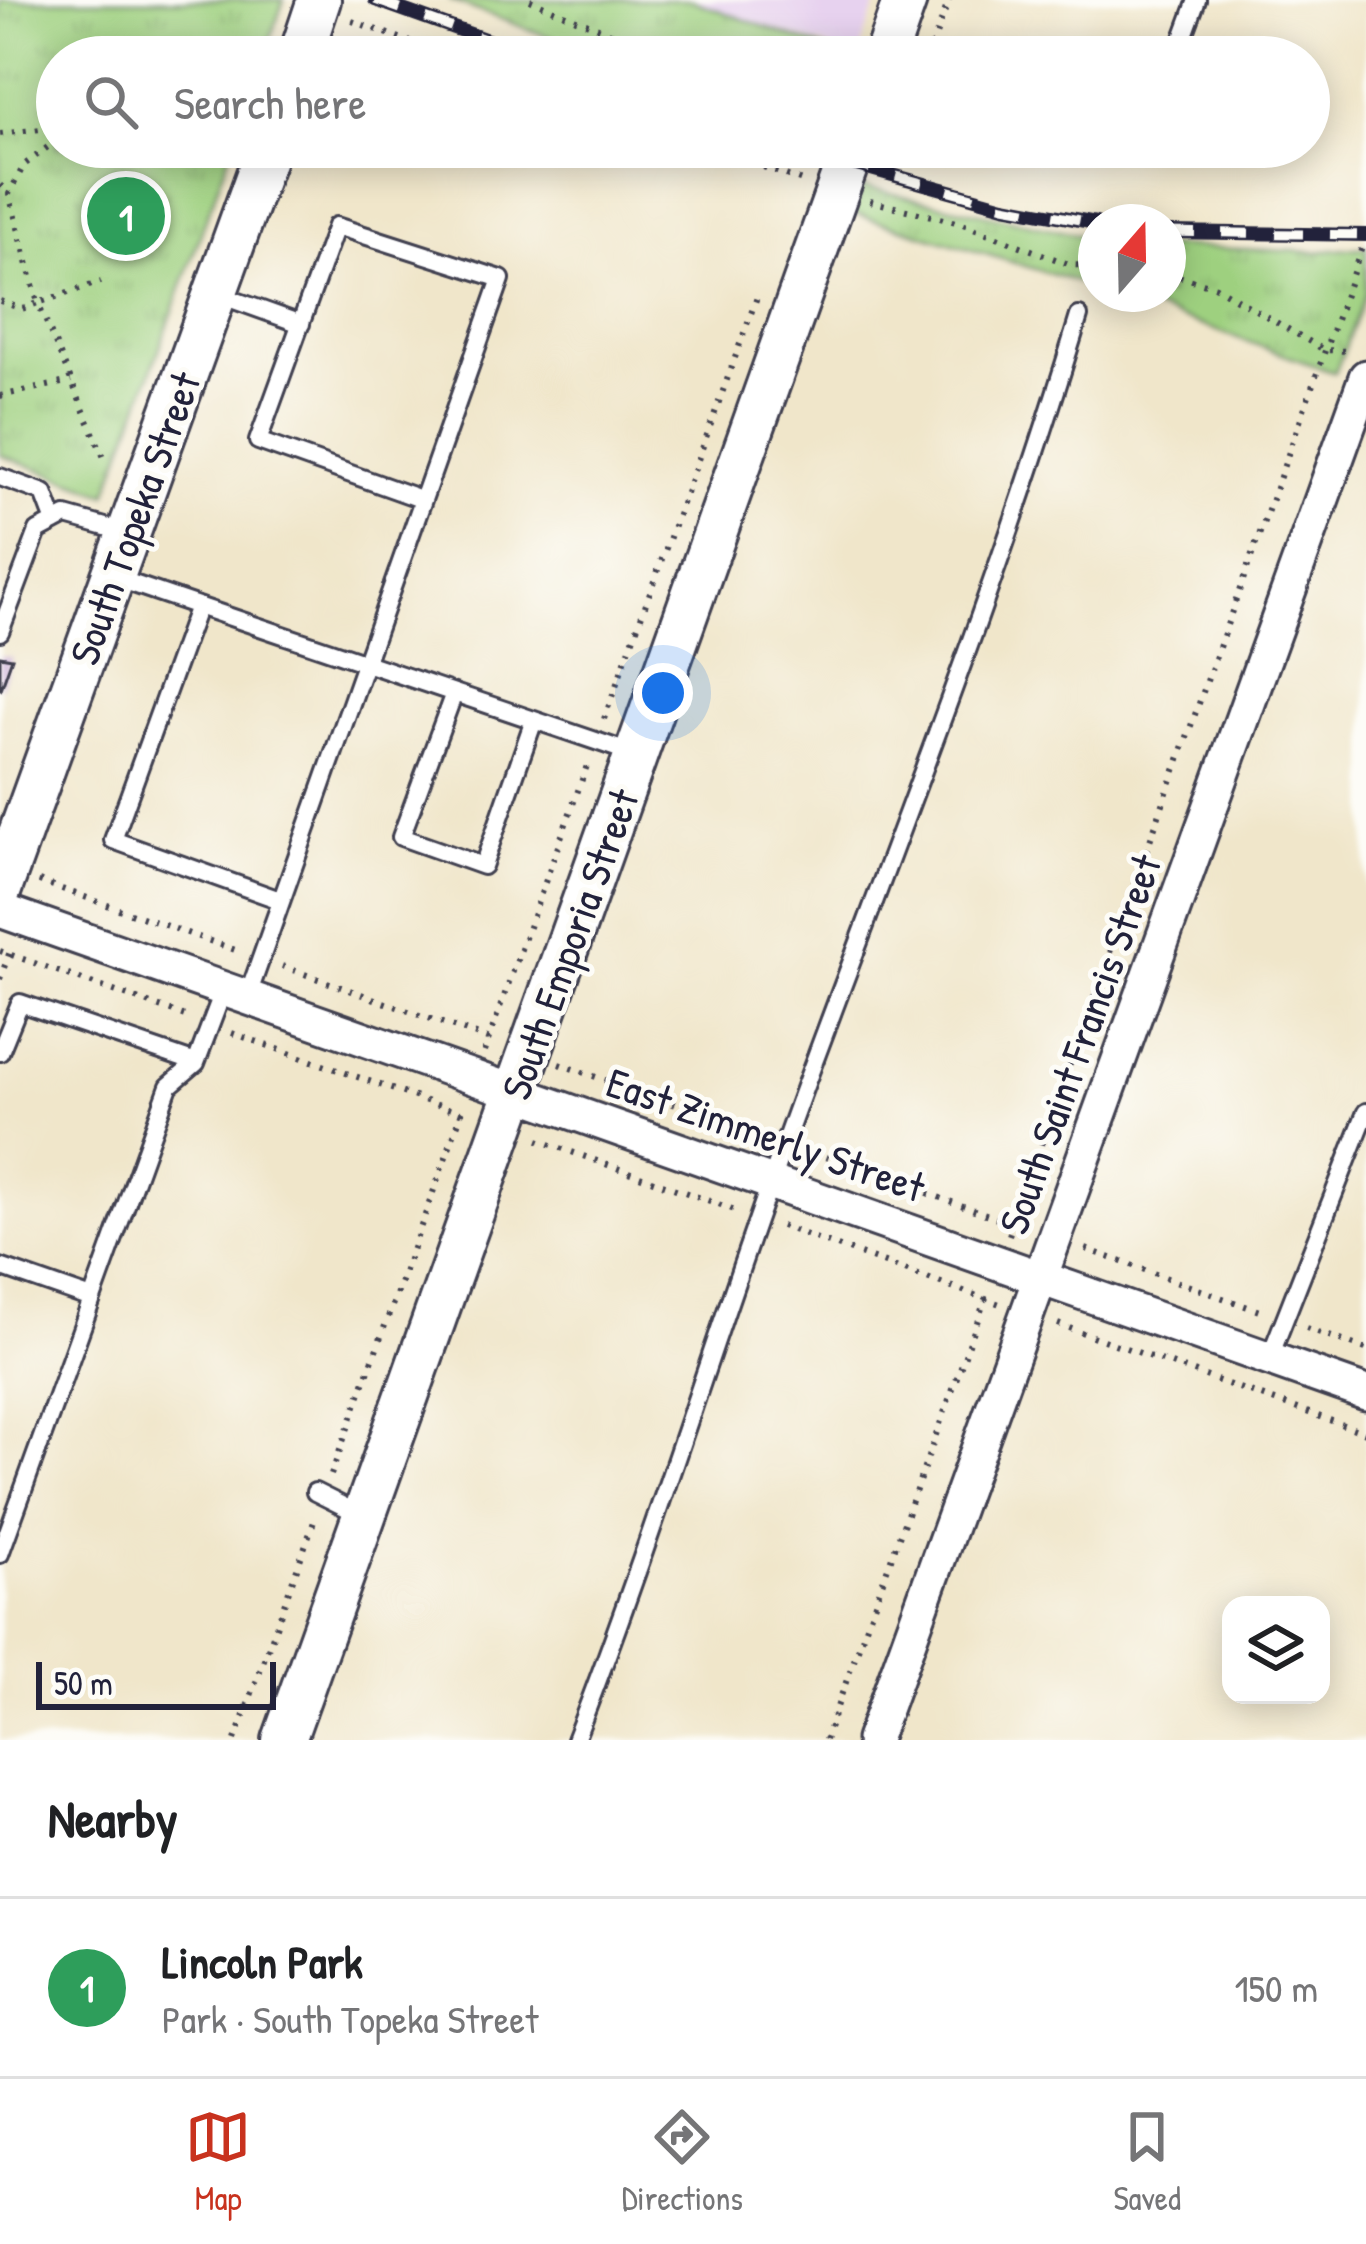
<!DOCTYPE html>
<meta charset="utf-8">
<style>
:root{--surface:#fff;--page:#f6f6f6;--text:#202124;--muted:#757577;--line:#e0e0e0;--accent:#c8321e}
body{margin:0;font-family:"Patrick Hand",sans-serif;background:var(--page);color:var(--text)}
.controls{position:absolute;right:36px;bottom:36px;display:grid;overflow:hidden;border-radius:24px;box-shadow:0 6px 30px #0003}
.controls button{width:108px;height:108px;display:grid;place-items:center;padding:0;border:0;border-bottom:3px solid var(--line);background:var(--surface);color:var(--text);font:60px sans-serif}
.compass{position:absolute;left:1078px;top:204px;width:108px;height:108px;border-radius:50%;background:var(--surface);box-shadow:0 6px 30px #0003;rotate:20deg}
.scale{position:absolute;left:36px;bottom:30px;width:240px;box-sizing:border-box;padding-left:12px;border:6px solid #22223b;border-top:0;font-size:33px;line-height:42px;white-space:nowrap;color:#22223b;-webkit-text-stroke:9px #fdfcf7;paint-order:stroke}
.you{position:absolute;left:663px;top:693px;width:42px;height:42px;margin:-30px;border:9px solid #fff;border-radius:50%;background:#1a73e8;box-shadow:0 0 0 18px #1a73e833}
.badge{display:grid;place-items:center;width:78px;height:78px;border-radius:50%;background:var(--accent);color:#fff;font-size:39px;font-weight:700}
.pin{position:absolute;translate:-50% -50%;border:6px solid #fff;box-shadow:0 3px 12px #0006}
.list{margin:0;padding:0;list-style:none}
h2{display:flex;justify-content:space-between;align-items:center;height:156px;margin:0;padding:0 48px;font-size:51px}
h2 small{font-size:39px;font-weight:400;color:var(--muted)}
.list li{display:grid;grid-template-columns:78px 1fr auto;gap:36px;align-items:center;box-sizing:border-box;height:180px;padding:0 48px;border-top:3px solid var(--line)}
.list b{display:block;font-size:45px;white-space:nowrap}
.list p{margin:0;font-size:39px;white-space:nowrap;color:var(--muted)}
.list em{font-size:39px;font-style:normal;color:var(--muted)}
.icon{flex:none;width:66px;height:66px;fill:none;stroke:currentColor;stroke-width:2;stroke-linecap:round;stroke-linejoin:round}
.map{position:relative;flex:none;width:1366px;height:1740px;overflow:hidden}
.search{position:absolute;background:var(--surface);box-shadow:0 6px 30px #0003;left:36px;right:36px;top:36px;height:132px;display:flex;align-items:center;gap:30px;box-sizing:border-box;padding:0 42px;border-radius:66px;color:var(--muted);font-size:45px}
.sheet{height:336px;background:var(--surface)}
nav{display:flex;justify-content:space-around;align-items:center;box-sizing:border-box;height:168px;border-top:3px solid var(--line);background:var(--surface);font-size:33px;color:var(--muted)}
nav a{display:grid;justify-items:center;gap:6px}
nav .on{color:var(--accent)}
.map>svg:first-child{display:block}
</style>
<div class="map">
<svg width="1366" height="1740" viewBox="0 0 1366 1740">
<defs>
<pattern id="grass-tufts" width="24" height="20" patternUnits="userSpaceOnUse" patternTransform="scale(3)"><rect width="24" height="20" fill="#9ed07f"/><path d="M3 7l-1-3M5 7V3M7 7l1-3M15 17l-1-3M17 17v-4M19 17l1-3" fill="none" stroke="#88b26f"/></pattern>
</defs>
<rect width="100%" height="100%" fill="#fdfcf7"/>
<filter id="ink" filterUnits="userSpaceOnUse"><feTurbulence type="fractalNoise" baseFrequency=".00833" numOctaves="2"/><feDisplacementMap in="SourceGraphic" scale="24" xChannelSelector="R" yChannelSelector="G"/><feConvolveMatrix kernelMatrix="1 2 1 2 8 2 1 2 1" color-interpolation-filters="sRGB"/></filter>
<filter id="wash" filterUnits="userSpaceOnUse"><feTurbulence type="fractalNoise" baseFrequency=".004" numOctaves="4" result="noise"/><feDisplacementMap in="SourceGraphic" scale="48" xChannelSelector="R" yChannelSelector="G"/><feGaussianBlur stdDeviation="2.7" result="paint"/><feColorMatrix in="noise" values="0 0 0 0 0 0 0 0 0 0 0 0 0 0 0 0 0 1.4 0 .05"/><feComposite in="paint" operator="in"/></filter>
<g filter="url(#wash)">
<rect width="100%" height="100%" fill="#f0e6ca"/>
<path fill="#e7d2ef" d="M691 0H878L857 57Z"/>
<path fill="url(#grass-tufts)" stroke="#60795d" stroke-width="3" d="M0 0H284L264 57H57V147H232L107 494 0 455Z
M449 0H691L847 57H604Z
M863 187 1096 239V288L852 213Z
M1168 246 1315 252 1366 247V292L1335 373 1114 294H1168Z"/>
<g id="blocks">
<path fill="#c3a3d4" d="M0 656 12 658 1 689 0 688Z"/>
</g>
</g>
<g filter="url(#ink)">
<use href="#blocks" fill-opacity="0" stroke="#413f50" stroke-width="3"/>
<g fill="none" stroke-linecap="round" stroke-linejoin="round">
<defs>
<path id="service" d="M1176 57 1197 0
M217 294 301 324
M0 477 44 493 55 522
M113 577 198 606
M0 632 38 531 66 516 127 533
M454 693 401 837 483 866 534 720
M280 900 113 840 198 606 637 755
M247 998 501 279 336 226 258 441 421 499
M0 1052 20 1003 196 1063
M0 1267 89 1298
M1269 1359 1366 1112
M315 1492 363 1516
M0 1554 169 1086 196 1063 224 989
M575 1740C662 1516 730 1286 814 1062 906 815 1003 569 1079 316"/>
<path id="minor" d="M0 910 1366 1393
M873 1740 1366 377"/>
<path id="tertiary" d="M300 57 319 0
M885 57 905 0
M0 889 268 147
M284 1740 853 147"/>
</defs>
<use href="#service" stroke="#413f50" stroke-width="22"/>
<use href="#minor" stroke="#413f50" stroke-width="39"/>
<use href="#tertiary" stroke="#413f50" stroke-width="48"/>
<path stroke="#413f50" stroke-width="6" stroke-dasharray="3 9" stroke-linecap="butt" d="M530 0 669 57
M352 21 453 57
M928 57 949 0
M0 134 57 127
M57 140 24 165 9 194 38 303 101 282
M707 147 805 182
M0 185 9 194
M870 201 960 223 1071 265 1096 266
M1168 273 1216 287 1324 350 1349 351
M0 301 22 309 38 303 105 460
M0 396 71 381
M604 719 757 297
M39 881 241 952
M0 951 191 1018
M282 966 490 1040
M0 979 10 951
M232 1033 463 1114
M484 1052 589 760
M559 1064 762 1135
M538 1140 735 1210
M803 1149 1028 1229
M781 1226 1000 1304
M1009 1235 1366 236
M1086 1249 1265 1313
M1058 1324 1366 1433
M1306 1328 1366 1349
M331 1475 465 1104
M235 1740 316 1516
M825 1740 988 1292"/>
<use href="#service" stroke="#fff" stroke-width="16"/>
<use href="#minor" stroke="#fff" stroke-width="33"/>
<use href="#tertiary" stroke="#fff" stroke-width="42"/>
<defs>
<path id="rail" d="M375 0 535 57
M792 147 1004 206 1096 223
M1168 232 1366 235"/>
</defs>
<use href="#rail" stroke="#22223b" stroke-width="14"/>
<use href="#rail" stroke="#fdfcf7" stroke-width="9" stroke-dasharray="27" stroke-linecap="butt"/>
</g>
</g>
<g text-anchor="middle" dominant-baseline="central" stroke-width="10" stroke-linejoin="round" paint-order="stroke">
<g font-size="42" fill="#22223b" stroke="#fdfcf7">
<text transform="translate(134 518) rotate(-70)">South Topeka Street</text>
<text transform="translate(569 944) rotate(-70)">South Emporia Street</text>
<text transform="translate(1079 1044) rotate(-70)">South Saint Francis Street</text>
<text transform="translate(766 1134) rotate(19)">East Zimmerly Street</text>
</g>
</g>
</svg>
<div class="controls">
<button><svg class="icon" aria-label="layers" viewBox="0 0 24 24"><path d="M12 4l9 5-9 5-9-5zM3 14l9 5 9-5"/></svg></button>
</div>
<svg class="compass" viewBox="-18 -18 36 36"><path d="M0-13l5 13h-10z" fill="#e53935"/><path d="M0 13l5-13h-10z" fill="#757577"/></svg>
<div class="scale">50 m</div>
<div class="you"></div>
<div class="pin badge" style="left:126px;top:216px;background:#2e9e5b">1</div>
<div class="search"><svg class="icon" aria-label="search" viewBox="0 0 24 24"><circle cx="10" cy="10" r="6"/><path d="M15 15l6 6"/></svg>Search here</div>
</div>
<section class="sheet">
<h2>Nearby<small></small></h2>
<ul class="list">
<li><span class="badge" style="background:#2e9e5b">1</span><div><b>Lincoln Park</b><p>Park · South Topeka Street</p></div><em>150 m</em></li>
</ul>
</section>
<nav>
<a class="on"><svg class="icon" aria-label="map" viewBox="0 0 24 24"><path d="M3 6l6-2 6 2 6-2v14l-6 2-6-2-6 2zM9 4v14M15 6v14"/></svg>Map</a>
<a><svg class="icon" aria-label="directions" viewBox="0 0 24 24"><path d="M12 3l9 9-9 9-9-9zM9 14v-3h6M13 9l2 2-2 2"/></svg>Directions</a>
<a><svg class="icon" aria-label="saved" viewBox="0 0 24 24"><path d="M7 4h10v16l-5-4-5 4z"/></svg>Saved</a>
</nav>
